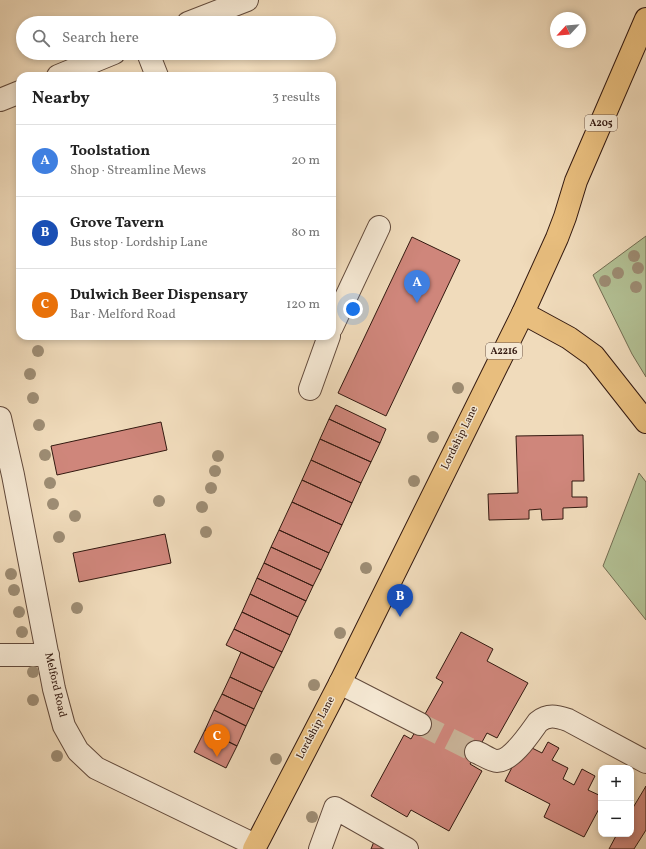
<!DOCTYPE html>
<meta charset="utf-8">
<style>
:root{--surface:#fff;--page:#f2f2f2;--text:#222;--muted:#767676;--line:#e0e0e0;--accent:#8f2418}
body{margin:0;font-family:Vollkorn,serif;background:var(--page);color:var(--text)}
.controls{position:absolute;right:12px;bottom:12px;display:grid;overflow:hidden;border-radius:8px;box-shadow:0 2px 6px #0003}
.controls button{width:36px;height:36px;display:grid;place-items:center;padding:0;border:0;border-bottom:1px solid var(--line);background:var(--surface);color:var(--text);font:20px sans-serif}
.compass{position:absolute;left:550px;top:12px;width:36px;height:36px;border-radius:50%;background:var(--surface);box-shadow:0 2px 6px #0003;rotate:244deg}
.you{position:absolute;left:353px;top:309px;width:14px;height:14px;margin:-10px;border:3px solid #fff;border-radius:50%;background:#1a73e8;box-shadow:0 0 0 6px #1a73e833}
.badge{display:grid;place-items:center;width:26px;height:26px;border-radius:50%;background:var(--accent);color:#fff;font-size:13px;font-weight:700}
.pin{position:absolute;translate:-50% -33px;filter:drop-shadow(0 1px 2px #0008)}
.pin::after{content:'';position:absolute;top:21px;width:14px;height:12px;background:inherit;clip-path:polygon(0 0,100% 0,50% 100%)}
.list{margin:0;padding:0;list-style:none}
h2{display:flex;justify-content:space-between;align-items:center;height:52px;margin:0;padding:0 16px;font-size:17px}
h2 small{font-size:13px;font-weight:400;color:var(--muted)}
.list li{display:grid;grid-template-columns:26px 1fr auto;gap:12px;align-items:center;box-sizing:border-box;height:72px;padding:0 16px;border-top:1px solid var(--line)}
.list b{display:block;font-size:15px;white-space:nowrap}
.list p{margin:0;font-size:13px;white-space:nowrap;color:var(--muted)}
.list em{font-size:13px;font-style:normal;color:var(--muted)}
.icon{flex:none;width:22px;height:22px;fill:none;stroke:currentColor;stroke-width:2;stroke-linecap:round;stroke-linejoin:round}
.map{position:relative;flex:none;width:646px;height:849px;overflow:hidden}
.search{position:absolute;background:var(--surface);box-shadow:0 2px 6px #0003;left:16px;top:16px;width:320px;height:44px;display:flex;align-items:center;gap:10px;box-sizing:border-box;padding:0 14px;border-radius:22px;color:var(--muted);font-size:15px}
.panel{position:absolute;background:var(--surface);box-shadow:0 2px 6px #0003;left:16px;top:72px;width:320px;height:268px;border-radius:12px}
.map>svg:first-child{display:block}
</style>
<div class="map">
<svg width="646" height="849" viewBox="0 0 646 849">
<rect width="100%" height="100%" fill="#f0dbbb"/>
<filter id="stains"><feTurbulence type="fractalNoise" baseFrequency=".005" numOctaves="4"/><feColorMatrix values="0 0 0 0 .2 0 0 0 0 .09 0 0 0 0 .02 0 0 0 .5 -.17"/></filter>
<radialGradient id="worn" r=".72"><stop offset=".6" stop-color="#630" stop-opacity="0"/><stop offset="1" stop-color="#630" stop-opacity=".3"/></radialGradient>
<path fill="#b3c195" stroke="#736d52" d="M646 236V377L632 354 593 275Z
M639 473 646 482V620L603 566Z"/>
<path fill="#cf867b" stroke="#331910" d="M412 237 460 260 386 416 338 393Z
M336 405 386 429 380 443 329 419Z
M329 419 380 443 371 462 320 439Z
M161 422 167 450 57 475 51 446Z
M583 435 584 481H572V497H587V507L563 508V519L542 520 541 509 529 510V519L489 520 488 494 518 493 516 436Z
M320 439 371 462 361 483 311 460Z
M311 460 361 483 352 503 302 480Z
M302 480 352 503 342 525 292 502Z
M292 502 342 525 329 553 279 530Z
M279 530 329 553 321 570 271 547Z
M165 534 171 563 79 582 73 553Z
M271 547 321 570 313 586 264 563Z
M264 563 313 586 306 601 257 578Z
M257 578 306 601 298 617 250 594Z
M250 594 298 617 290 635 242 612Z
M242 612 290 635 282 652 234 629Z
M234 629 282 652 274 668 226 645Z
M461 632 493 649 487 661 528 683 497 738 487 733 470 764 482 771 449 831 411 810 407 817 371 796 404 735 411 739 443 682 436 678Z
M241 652 274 668 262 692 230 677Z
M230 677 262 692 254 709 222 694Z
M222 694 254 709 246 726 214 710Z
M214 710 246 726 237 746 205 730Z
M205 730 237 746 226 768 194 752Z
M548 742 559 748 552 760 568 768 563 779 574 785 582 769 595 776 588 790 601 796V805L584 837 544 817 550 804 505 781 524 744 542 753Z
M646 786V830L634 849H609L617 834H631V811Z
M375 839 392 849H371Z"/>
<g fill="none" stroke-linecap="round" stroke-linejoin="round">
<path stroke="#cab499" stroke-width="22" stroke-dasharray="22 11" stroke-linecap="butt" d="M420 724 476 752"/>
<defs>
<path id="minor" d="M188 23 247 0
M148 53 157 76
M58 76 114 53
M0 100 20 92
M332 327 379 227
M310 389 329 336
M0 418 13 475 54 689 64 726 78 751 96 768 255 845
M0 655H48
M340 683 420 724
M476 752C482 754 491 761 497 761 512 761 530 733 538 722 548 714 556 716 568 720L646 762
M320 849 335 808 407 849"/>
<path id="major" d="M254 849 340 683 523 313"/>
<path id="highway" d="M646 19 576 181 565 217 557 238 523 313 569 338 594 356 646 422"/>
</defs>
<use href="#minor" stroke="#624a3b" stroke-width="24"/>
<use href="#major" stroke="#331910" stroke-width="24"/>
<use href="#highway" stroke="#331910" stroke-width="24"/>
<use href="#minor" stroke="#f5e8d3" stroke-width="22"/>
<use href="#major" stroke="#e8be7e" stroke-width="22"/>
<use href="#highway" stroke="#e8be7e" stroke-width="22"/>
</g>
<g fill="#9d8c73">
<circle cx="634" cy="256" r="6"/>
<circle cx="638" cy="268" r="6"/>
<circle cx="618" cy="273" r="6"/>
<circle cx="605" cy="281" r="6"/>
<circle cx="636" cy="287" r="6"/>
<circle cx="38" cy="351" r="6"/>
<circle cx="30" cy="374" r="6"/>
<circle cx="458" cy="388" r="6"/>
<circle cx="33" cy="398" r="6"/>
<circle cx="39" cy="425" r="6"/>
<circle cx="433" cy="437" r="6"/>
<circle cx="45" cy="455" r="6"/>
<circle cx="218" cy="456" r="6"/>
<circle cx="215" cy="471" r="6"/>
<circle cx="414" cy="481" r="6"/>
<circle cx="50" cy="483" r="6"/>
<circle cx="211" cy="488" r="6"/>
<circle cx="159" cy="501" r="6"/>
<circle cx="53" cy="504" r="6"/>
<circle cx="202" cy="507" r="6"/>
<circle cx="75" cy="516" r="6"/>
<circle cx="206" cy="532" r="6"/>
<circle cx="59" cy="537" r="6"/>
<circle cx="366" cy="568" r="6"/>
<circle cx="11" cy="574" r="6"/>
<circle cx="14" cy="590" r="6"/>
<circle cx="77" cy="608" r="6"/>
<circle cx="19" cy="612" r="6"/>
<circle cx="22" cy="632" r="6"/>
<circle cx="340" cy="633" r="6"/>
<circle cx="33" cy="672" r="6"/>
<circle cx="314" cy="685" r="6"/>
<circle cx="33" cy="700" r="6"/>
<circle cx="57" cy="756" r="6"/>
<circle cx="276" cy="759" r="6"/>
<circle cx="312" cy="817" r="6"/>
</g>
<g text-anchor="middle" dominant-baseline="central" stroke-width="3" stroke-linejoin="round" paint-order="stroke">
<g fill="#f5e8d3" stroke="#6d574a" stroke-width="1">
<rect x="585" y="115" width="32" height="16" rx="3"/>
<rect x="486" y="343" width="36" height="16" rx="3"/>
</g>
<g font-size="10" font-weight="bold" fill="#331910">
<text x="601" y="123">A205</text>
<text x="504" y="351">A2216</text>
</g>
<g font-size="11" fill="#331910" stroke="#f5e8d3">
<text transform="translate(460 438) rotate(-64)">Lordship Lane</text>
<text transform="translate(55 685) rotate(77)">Melford Road</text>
<text transform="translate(316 728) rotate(-62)">Lordship Lane</text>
</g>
</g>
<rect width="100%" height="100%" filter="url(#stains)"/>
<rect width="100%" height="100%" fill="url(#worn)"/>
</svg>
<div class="controls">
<button>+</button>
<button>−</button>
</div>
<svg class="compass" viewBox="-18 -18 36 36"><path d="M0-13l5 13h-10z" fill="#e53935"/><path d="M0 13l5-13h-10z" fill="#767676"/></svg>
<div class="you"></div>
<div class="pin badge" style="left:417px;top:303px;background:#3f7fe0">A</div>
<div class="pin badge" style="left:400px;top:617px;background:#1a4fb4">B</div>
<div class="pin badge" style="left:217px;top:757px;background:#e8710a">C</div>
<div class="search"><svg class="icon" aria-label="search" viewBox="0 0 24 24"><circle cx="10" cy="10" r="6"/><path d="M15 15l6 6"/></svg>Search here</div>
<section class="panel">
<h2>Nearby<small>3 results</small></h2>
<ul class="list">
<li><span class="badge" style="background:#3f7fe0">A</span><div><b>Toolstation</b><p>Shop · Streamline Mews</p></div><em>20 m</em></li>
<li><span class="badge" style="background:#1a4fb4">B</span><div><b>Grove Tavern</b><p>Bus stop · Lordship Lane</p></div><em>80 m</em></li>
<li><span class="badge" style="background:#e8710a">C</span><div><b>Dulwich Beer Dispensary</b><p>Bar · Melford Road</p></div><em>120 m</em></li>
</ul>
</section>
</div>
